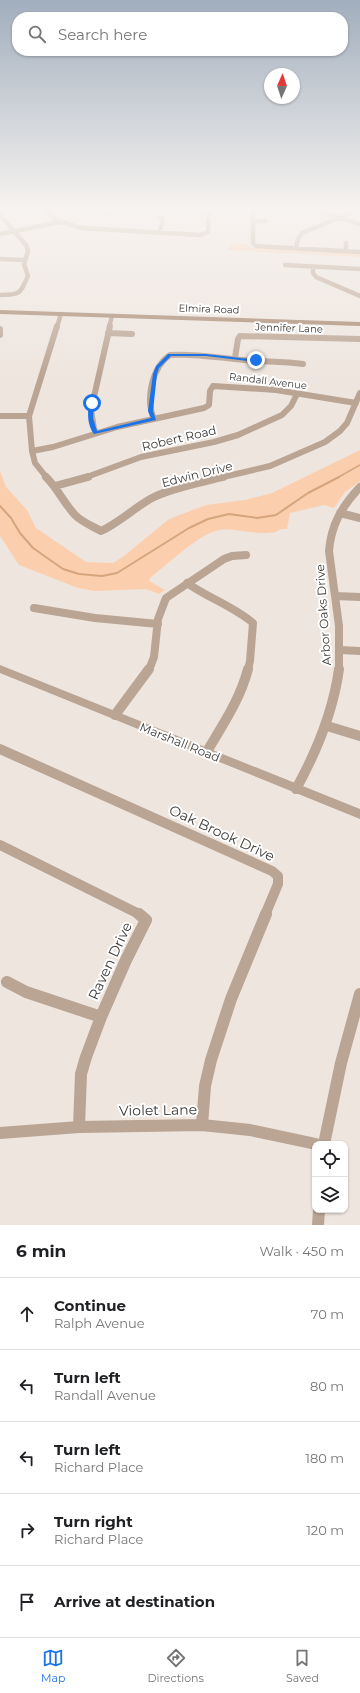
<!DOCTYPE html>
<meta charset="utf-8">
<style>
:root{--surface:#fff;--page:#f6f6f6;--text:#202124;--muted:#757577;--line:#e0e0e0;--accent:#1a73e8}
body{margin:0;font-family:Montserrat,sans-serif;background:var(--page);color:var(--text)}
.controls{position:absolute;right:12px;bottom:12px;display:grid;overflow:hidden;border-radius:8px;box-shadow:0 1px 3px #0004}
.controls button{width:36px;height:36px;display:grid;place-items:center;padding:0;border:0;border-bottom:1px solid var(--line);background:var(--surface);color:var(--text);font:20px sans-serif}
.compass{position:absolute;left:264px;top:68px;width:36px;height:36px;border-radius:50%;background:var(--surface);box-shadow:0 1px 3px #0004;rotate:3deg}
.stop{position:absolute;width:12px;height:12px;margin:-9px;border:3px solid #1a73e8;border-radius:50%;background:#fff}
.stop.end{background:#1a73e8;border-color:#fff;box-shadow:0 1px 4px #0008}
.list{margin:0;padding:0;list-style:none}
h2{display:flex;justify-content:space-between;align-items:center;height:52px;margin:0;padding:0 16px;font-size:17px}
h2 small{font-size:13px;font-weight:400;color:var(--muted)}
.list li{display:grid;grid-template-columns:26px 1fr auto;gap:12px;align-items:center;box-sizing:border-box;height:72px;padding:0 16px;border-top:1px solid var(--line)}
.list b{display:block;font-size:15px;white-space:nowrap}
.list p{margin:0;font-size:13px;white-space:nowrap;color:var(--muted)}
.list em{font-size:13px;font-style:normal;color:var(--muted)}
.icon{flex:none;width:22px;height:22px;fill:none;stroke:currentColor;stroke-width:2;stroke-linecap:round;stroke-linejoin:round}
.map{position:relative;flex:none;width:360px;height:1225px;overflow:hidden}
.search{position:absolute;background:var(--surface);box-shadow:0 1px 3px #0004;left:12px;right:12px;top:12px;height:44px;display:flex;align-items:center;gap:10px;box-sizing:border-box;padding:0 14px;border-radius:16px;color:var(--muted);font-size:15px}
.sheet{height:412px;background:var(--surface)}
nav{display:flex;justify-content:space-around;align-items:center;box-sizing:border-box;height:56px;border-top:1px solid var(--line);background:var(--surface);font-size:11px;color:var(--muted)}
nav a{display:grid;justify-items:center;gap:2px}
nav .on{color:var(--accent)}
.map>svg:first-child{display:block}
</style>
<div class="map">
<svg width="360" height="1225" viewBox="0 0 360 1225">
<rect width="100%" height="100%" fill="#eee5de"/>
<path fill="#fbcfae" d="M230 243 248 244 250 247 256 248 360 253V257L228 250Z
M360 450V481L345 492 334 508 324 505 290 513 287 529H281C269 539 235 527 220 530 201 532 167 565 151 577L149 581 165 590 159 594 146 589 94 591 78 588 19 565 0 536V471L6 487 27 510 36 528 86 562 113 563 124 556 169 519 206 505 245 500 272 493Z"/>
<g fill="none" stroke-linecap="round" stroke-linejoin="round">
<path stroke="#d6a47d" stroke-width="1.5" d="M337 478 360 465"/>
<path stroke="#d6a47d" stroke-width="2" d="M0 506 11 518 20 533 33 548 63 569 79 574 102 576 117 573 189 528 208 519 229 514 257 518 276 515 308 493 339 477"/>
<path stroke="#baa493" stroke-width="4.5" d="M54 208 45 210 56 220 81 228 200 235 208 232 209 208
M253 208V243L256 246 360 252
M305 208 360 224
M107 213 119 208
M0 215 26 245 28 251 24 264 28 276C20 294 20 295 0 295
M159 217 162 218 163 221 159 232
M253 221H265
M0 234 60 222
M346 243V251
M296 248 298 239 302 233 360 209
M0 259 25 260
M285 265 360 269
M313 267V273L316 277 360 296
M57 327 61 314
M109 327 112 316"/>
<path stroke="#baa493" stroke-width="6" d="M0 329V335
M108 333 132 334
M235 358 238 339 240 336 360 339
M0 416H29
M154 419C145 399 152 367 170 355 195 353 219 358 244 360 264 362 283 361 303 364
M96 432 94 429 91 410 110 326
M32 451 53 447 117 427 204 408 209 405 210 391 213 386 276 390 356 403
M47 478 35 463 32 451 29 416 57 326
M84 478 141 457 214 442 238 435 282 415 291 406 297 394
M219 478 270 466 325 442 340 431 347 423 360 393"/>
<path stroke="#baa493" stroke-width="8" d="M46 477C58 489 64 503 75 515 82 522 92 526 101 531 120 522 134 508 152 498 174 487 200 483 223 477
M55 486 88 477
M340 513 360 518
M187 583C208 598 233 606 253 623L250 661 248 670
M335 596 360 597
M34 608 95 618 158 624
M340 650 360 651
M149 670 154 657 158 619 166 598 224 559 232 556 246 555
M339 670V626L329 551C331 525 342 506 360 487"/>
<path stroke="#baa493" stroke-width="10" d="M115 715 149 669
M327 726 360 736
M0 749 272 871 278 876V884L265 915
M206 753C222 726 240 700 248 669
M296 789C317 751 333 713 339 669
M0 845 141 915"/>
<path stroke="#baa493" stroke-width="12" d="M7 982 26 992 101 1017
M202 1125 205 1086 211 1060 231 999 266 914
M79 1127 81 1074 86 1057 101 1017 126 960 146 920 139 914
M0 1133 79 1127 202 1125 250 1130 316 1144
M324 1144 341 1063 360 994
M318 1225 319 1210"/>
<path fill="#baa493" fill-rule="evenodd" d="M0 665 360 809V819L0 673Z"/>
<path fill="#a4836a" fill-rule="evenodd" d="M0 310 360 322V326L0 314Z"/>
</g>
<linearGradient id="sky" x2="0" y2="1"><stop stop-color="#a1aebd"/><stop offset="0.55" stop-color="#f7f3f0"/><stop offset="1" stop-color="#f7f3f0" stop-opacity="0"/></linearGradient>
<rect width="360" height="380" fill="url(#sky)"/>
<path fill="#1a73e8" d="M168 354H206L258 360 256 362 206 356H171L159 368 157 374 153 411 156 420 94 434C87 425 87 412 90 402L94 403 93 418 97 431 151 418 148 411 153 374 156 366Z"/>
<g text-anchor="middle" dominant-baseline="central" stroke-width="4" stroke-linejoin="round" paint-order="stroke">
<g font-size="10" fill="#3e3b38" stroke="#fff">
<text transform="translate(209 309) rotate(2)">Elmira Road</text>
<text transform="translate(289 328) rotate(2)">Jennifer Lane</text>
<text transform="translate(268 381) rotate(7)">Randall Avenue</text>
</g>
<g font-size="12" fill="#3e3b38" stroke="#fff">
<text transform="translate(179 438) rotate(-13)">Robert Road</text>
<text transform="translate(197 474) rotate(-14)">Edwin Drive</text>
<text transform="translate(323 615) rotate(-94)">Arbor Oaks Drive</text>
<text transform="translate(180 742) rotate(22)">Marshall Road</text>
</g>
<g font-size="14" fill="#3e3b38" stroke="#fff">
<text transform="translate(222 833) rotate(25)">Oak Brook Drive</text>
<text transform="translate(110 961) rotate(-65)">Raven Drive</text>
<text transform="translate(158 1110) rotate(-1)">Violet Lane</text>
</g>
</g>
</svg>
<div class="controls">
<button><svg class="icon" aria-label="locate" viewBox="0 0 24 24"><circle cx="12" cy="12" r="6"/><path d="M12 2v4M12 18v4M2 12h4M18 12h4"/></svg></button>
<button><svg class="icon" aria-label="layers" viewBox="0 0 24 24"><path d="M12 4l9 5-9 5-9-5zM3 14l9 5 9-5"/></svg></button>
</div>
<svg class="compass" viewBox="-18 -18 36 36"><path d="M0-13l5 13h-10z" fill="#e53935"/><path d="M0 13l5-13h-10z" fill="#757577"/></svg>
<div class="stop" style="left:92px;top:403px"></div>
<div class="stop end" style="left:256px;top:360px"></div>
<div class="search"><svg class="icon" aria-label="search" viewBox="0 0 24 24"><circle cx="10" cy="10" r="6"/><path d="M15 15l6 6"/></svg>Search here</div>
</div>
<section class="sheet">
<h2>6 min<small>Walk · 450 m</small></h2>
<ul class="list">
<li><svg class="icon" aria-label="ahead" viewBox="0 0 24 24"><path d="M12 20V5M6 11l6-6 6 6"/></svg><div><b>Continue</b><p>Ralph Avenue</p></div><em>70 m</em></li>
<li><svg class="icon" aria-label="left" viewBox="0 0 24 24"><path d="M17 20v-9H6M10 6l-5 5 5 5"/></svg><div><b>Turn left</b><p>Randall Avenue</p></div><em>80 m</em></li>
<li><svg class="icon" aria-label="left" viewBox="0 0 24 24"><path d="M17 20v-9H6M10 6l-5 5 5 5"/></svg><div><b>Turn left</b><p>Richard Place</p></div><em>180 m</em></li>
<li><svg class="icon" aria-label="right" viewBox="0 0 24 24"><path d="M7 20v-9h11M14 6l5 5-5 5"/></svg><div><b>Turn right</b><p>Richard Place</p></div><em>120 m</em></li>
<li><svg class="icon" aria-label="arrive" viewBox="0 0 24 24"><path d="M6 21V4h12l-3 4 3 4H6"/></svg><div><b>Arrive at destination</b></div></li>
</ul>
</section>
<nav>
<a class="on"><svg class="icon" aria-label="map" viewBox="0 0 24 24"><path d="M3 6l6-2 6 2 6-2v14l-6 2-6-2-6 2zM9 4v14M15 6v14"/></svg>Map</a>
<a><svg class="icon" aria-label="directions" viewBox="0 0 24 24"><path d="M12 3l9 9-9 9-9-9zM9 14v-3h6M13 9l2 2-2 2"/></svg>Directions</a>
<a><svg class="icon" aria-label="saved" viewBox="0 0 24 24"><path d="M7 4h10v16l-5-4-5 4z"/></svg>Saved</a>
</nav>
